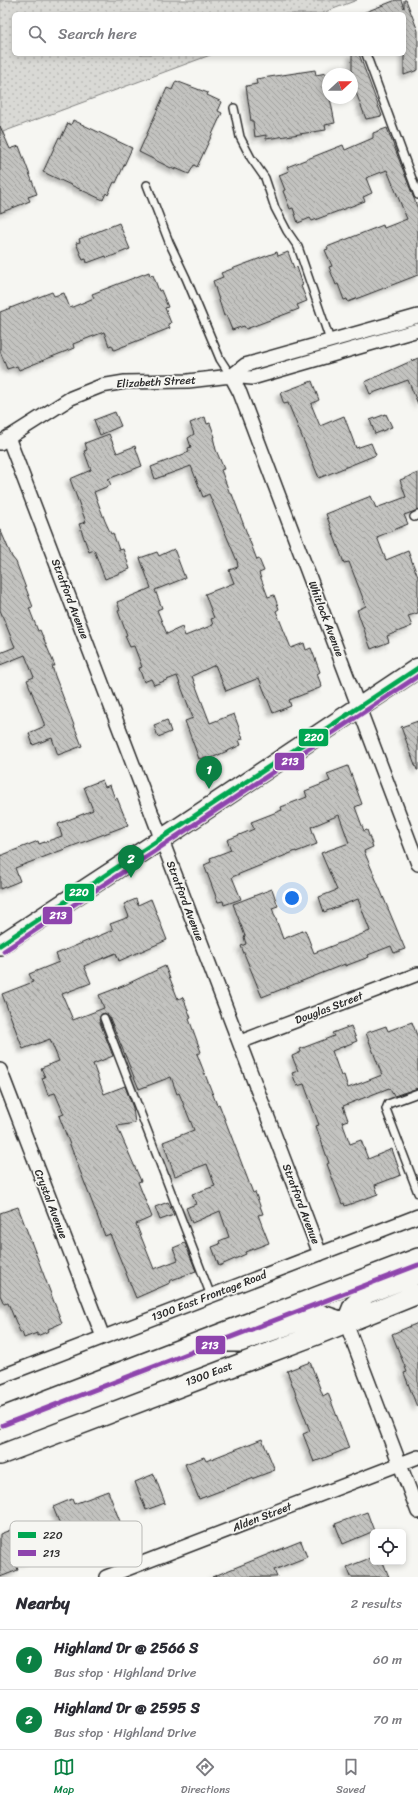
<!DOCTYPE html>
<meta charset="utf-8">
<style>
:root{--surface:#fff;--page:#f7f7f7;--text:#2b2b33;--muted:#7c7c81;--line:#e1e1e2;--accent:#0b8043}
body{margin:0;font-family:Sriracha,sans-serif;background:var(--page);color:var(--text)}
.controls{position:absolute;right:12px;bottom:12px;display:grid;overflow:hidden;border-radius:6px;box-shadow:0 2px 6px #0003}
.controls button{width:36px;height:36px;display:grid;place-items:center;padding:0;border:0;border-bottom:1px solid var(--line);background:var(--surface);color:var(--text);font:20px sans-serif}
.compass{position:absolute;left:322px;top:68px;width:36px;height:36px;border-radius:50%;background:var(--surface);box-shadow:0 2px 6px #0003;rotate:69deg}
.you{position:absolute;left:292px;top:898px;width:14px;height:14px;margin:-10px;border:3px solid #fff;border-radius:50%;background:#1a73e8;box-shadow:0 0 0 6px #1a73e833}
.badge{display:grid;place-items:center;width:26px;height:26px;border-radius:50%;background:var(--accent);color:#fff;font-size:13px;font-weight:700}
.pin{position:absolute;translate:-50% -33px;filter:drop-shadow(0 1px 2px #0008)}
.pin::after{content:'';position:absolute;top:21px;width:14px;height:12px;background:inherit;clip-path:polygon(0 0,100% 0,50% 100%)}
.list{margin:0;padding:0;list-style:none}
h2{display:flex;justify-content:space-between;align-items:center;height:52px;margin:0;padding:0 16px;font-size:17px}
h2 small{font-size:13px;font-weight:400;color:var(--muted)}
.list li{display:grid;grid-template-columns:26px 1fr auto;gap:12px;align-items:center;box-sizing:border-box;height:60px;padding:0 16px;border-top:1px solid var(--line)}
.list b{display:block;font-size:15px;white-space:nowrap}
.list p{margin:0;font-size:13px;white-space:nowrap;color:var(--muted)}
.list em{font-size:13px;font-style:normal;color:var(--muted)}
.icon{flex:none;width:22px;height:22px;fill:none;stroke:currentColor;stroke-width:2;stroke-linecap:round;stroke-linejoin:round}
.map{position:relative;flex:none;width:418px;height:1577px;overflow:hidden}
.search{position:absolute;background:var(--surface);box-shadow:0 2px 6px #0003;left:12px;right:12px;top:12px;height:44px;display:flex;align-items:center;gap:10px;box-sizing:border-box;padding:0 14px;border-radius:6px;color:var(--muted);font-size:15px}
.sheet{height:172px;background:var(--surface)}
nav{display:flex;justify-content:space-around;align-items:center;box-sizing:border-box;height:56px;border-top:1px solid var(--line);background:var(--surface);font-size:11px;color:var(--muted)}
nav a{display:grid;justify-items:center;gap:2px}
nav .on{color:var(--accent)}
.map>svg:first-child{display:block}
</style>
<div class="map">
<svg width="418" height="1577" viewBox="0 0 418 1577">
<defs>
<pattern id="grass-dots" width="8" height="8" patternUnits="userSpaceOnUse"><rect width="8" height="8" fill="#d9d9d5"/><path d="M2 2h.1M6 6h.1" fill="none" stroke="#babab7" stroke-width="1.8" stroke-linecap="round"/></pattern>
<pattern id="building-back-hatch" width="6" height="6" patternUnits="userSpaceOnUse"><rect width="6" height="6" fill="#c3c3c0"/><path d="M-1 5l2 2M0 0l6 6M5-1l2 2" fill="none" stroke="#9f9f9c"/></pattern>
<filter id="shadow"><feDropShadow dx="-3.5" dy="3.5" stdDeviation="2" flood-color="#0004"/></filter>
</defs>
<rect width="100%" height="100%" fill="#f6f6f2"/>
<filter id="ink" filterUnits="userSpaceOnUse"><feTurbulence type="fractalNoise" baseFrequency=".025" numOctaves="2"/><feDisplacementMap in="SourceGraphic" scale="8" xChannelSelector="R" yChannelSelector="G"/><feConvolveMatrix kernelMatrix="1 2 1 2 8 2 1 2 1" color-interpolation-filters="sRGB"/></filter>
<g filter="url(#ink)">
<path fill="url(#grass-dots)" stroke="#828280" d="M0 0H357L320 14H14V54H213L0 133Z"/>
<path fill="url(#building-back-hatch)" stroke="#2b2b2b" filter="url(#shadow)" d="M396 0H401L404 8V0H406L418 31V70L404 75V14L363 13Z
M352 54H359L382 116 366 119 352 82Z
M315 70 316 75 326 73 328 98H330L335 123 325 125 326 130 266 139V135L255 137 253 121H251L246 86 257 84 256 79Z
M176 81 208 93 207 95 222 102 218 111 222 113 197 167 194 165 189 174 175 168V170L139 152 167 88 172 90Z
M73 120 132 148 116 183 114 182 108 195 106 193 103 200 43 172 59 137 61 138 68 123 71 125Z
M0 126 10 149 19 146 37 194 28 197 30 201 0 213Z
M387 128 418 209V275L348 302 347 299 344 300 338 284 336 285 329 267 332 266 325 250 328 249 327 247 383 225 384 228 407 219 387 170 366 178 372 193 363 197 365 201 312 221 310 218 298 223 293 208 290 209 283 191 285 190 279 175 289 171 287 167 343 145 345 150 373 138V133Z
M119 223 130 249 107 258 106 256 87 263 86 259 83 260 76 243 80 242 79 239Z
M277 252 278 256 288 252 294 268 297 267 303 285 301 286 307 301 297 305 299 309 246 329 244 326 232 330 226 315 224 316 213 281 223 277 221 273Z
M149 272 150 276 153 275 159 291 161 290 168 307 165 308 171 323 168 324 170 328 114 350 112 345 109 346 104 332 73 344 74 348 19 370 17 366 7 369 0 351V312L52 292 54 296 64 293 70 308 94 298 92 294Z
M418 358V404L408 380 370 394 365 382Z
M312 381 319 400 311 404 320 426 344 416 356 448 371 443 376 455 319 478 288 403 284 404 280 393Z
M115 412 121 426 100 435 94 420Z
M386 414 392 427 375 434 370 420Z
M205 417 207 424 210 423 215 437H213L216 450 224 469 221 470 230 494H232L257 560 259 559 264 571 259 573 268 597 274 595 279 609 276 611 291 648 304 643 306 650 311 648 320 672 317 674 322 687 289 700 291 706 273 713 259 678 226 691 215 665 192 676 210 723 234 714 243 739 239 740 241 745 207 760 206 757 199 759 185 721 193 718 177 676 154 685 151 679 144 682 139 668 142 667 134 646 130 647 125 636 127 635 118 611 120 610 117 602 151 588 140 558 157 552 159 556 174 549 185 578 155 590 162 608 157 610 167 634 182 627 185 636 213 625 211 619 214 618 205 594 234 583 229 570 238 567 237 561 209 494 203 497 191 466 155 479 151 467 189 452 188 448 191 447 188 438 194 434 190 423Z
M109 434 117 453 135 446 142 466 108 479 111 485 94 492 105 521 111 534 113 533 119 550 123 549 130 569 105 579 94 550 89 552 79 524 86 522 70 479 91 470 84 451 87 450 85 443Z
M418 473V510L404 515 408 524 377 537 386 560 408 551 418 577V613L408 616 412 626 387 636 389 642 371 649 357 610 366 606 349 562 344 563 326 514 371 496 376 508 406 497 400 480Z
M0 529 12 557 16 562 33 607 29 608 38 631 40 630 55 666H52L55 676 82 746 58 755 52 738 33 745 29 733 45 726 27 680 34 677 25 655 0 665V653L15 647 0 610Z
M167 720 171 732 158 737 154 725Z
M418 721V770H417L401 727Z
M348 766 362 804 355 807 364 831 367 830 373 847 364 851 405 949 394 953 391 946 368 955 369 957 345 966V964L262 997 241 946 246 944 244 937 245 936 233 904 272 889 278 906 272 908 283 939 305 930 314 953 370 931 358 899 324 912 319 897 337 890 321 853 349 843 339 815 311 827 317 844 296 852V851L232 877 241 899 224 905 223 901 218 902 204 865 211 862 210 858 231 850 227 840 254 829 251 822 282 810 281 807 307 797 305 791 330 781 327 774Z
M102 780 105 787 110 785 115 799 117 798 128 825 15 868 20 881 0 889V856L38 841 39 844 62 836 58 824 93 810 84 787Z
M136 899 138 905 151 899 167 940 119 961 116 953 84 966 91 983 62 994 73 1020 104 1008 99 995 125 985 165 966 178 999 183 997 191 1018 189 1019 201 1052 197 1054 217 1105 219 1104 253 1193 255 1192 263 1214 258 1215 269 1243 245 1252 246 1254 219 1266 212 1247 220 1244 219 1241 229 1237 220 1211 192 1223 186 1208 196 1204 192 1194 215 1186 207 1164 175 1176 163 1142 194 1130 179 1093 177 1094 171 1077 139 1089 109 1016 105 1013 102 1014 99 1020 113 1056 93 1064 104 1094 125 1086 133 1108 135 1123 117 1126 141 1181 138 1182 152 1217 136 1224 154 1269 178 1260 173 1248 185 1243 196 1271 169 1281 170 1283 136 1298 110 1234 105 1236 59 1116 64 1114 55 1093 48 1095 42 1078 45 1077 41 1068 59 1061 50 1039 23 1049 2 994 33 982 29 974 59 962 56 954 113 930 110 924 129 917 124 904Z
M412 1022 418 1038V1088L394 1096 389 1088 343 1106 348 1120 342 1122 350 1144 361 1140 368 1159 392 1149 401 1175 375 1185 378 1194 345 1206 344 1203 342 1204 327 1164 329 1163 316 1126 319 1125 304 1084 297 1086 292 1073 298 1071 292 1056 301 1052 300 1049 334 1036 332 1033 351 1026 357 1041 332 1051 341 1076 344 1075 348 1088 382 1075 366 1033 386 1026 388 1031Z
M168 1202 174 1215 160 1220 155 1207Z
M18 1207 62 1323 48 1329 49 1331 37 1336V1333L24 1338 22 1332H20L8 1303 4 1304 0 1295V1213Z
M418 1323V1406L417 1407 404 1373 407 1372 392 1334Z
M310 1362 323 1396 328 1393 349 1448 314 1462 303 1434 310 1431 287 1371Z
M262 1439 275 1470 199 1499 185 1464 204 1457 206 1461Z
M154 1474 165 1503 146 1510 135 1482Z
M108 1491 121 1524 102 1532 101 1529 67 1542 53 1507 72 1499 74 1504Z
M367 1512 374 1531 343 1544 335 1524Z
M31 1522 44 1554 16 1564 18 1570 0 1577V1534Z
M301 1541 307 1557 274 1570 277 1577H212Z
M373 1557V1562H383L389 1577H351L347 1567Z"/>
<g fill="none" stroke-linecap="round" stroke-linejoin="round">
<defs>
<path id="lane" d="M366 54 418 195
M234 108 240 137 251 158 265 178 275 208 287 231 298 247 331 343
M147 185 169 242 186 278 220 359 231 376
M414 517 418 515
M104 1018 211 1296
M418 1093 388 1104 386 1109 418 1193"/>
<path id="street" d="M231 376 240 393 418 864
M231 376 245 365 418 316
M8 437 320 1254
M0 443 71 398 101 386 125 382 188 381 231 376 252 378 418 330
M240 1042 418 974
M0 1070 103 1337
M346 1323 418 1512
M0 1377 418 1216
M106 1577 418 1457"/>
<path id="secondary" d="M0 945 162 839 418 668
M211 1342H240L319 1314 346 1323 353 1306 366 1294 418 1274
M0 1418 418 1258
M0 1455 316 1335 418 1294"/>
</defs>
<use href="#lane" stroke="#2b2b2b" stroke-width="10"/>
<use href="#street" stroke="#2b2b2b" stroke-width="16"/>
<use href="#secondary" stroke="#2b2b2b" stroke-width="22"/>
<use href="#lane" stroke="#f6f6f2" stroke-width="7"/>
<use href="#street" stroke="#f6f6f2" stroke-width="13"/>
<use href="#secondary" stroke="#f6f6f2" stroke-width="19"/>
<defs>
<path id="bus-1" d="M0 945 418 668"/>
<path id="bus-2" d="M4 951 418 676
M3 1425 418 1265"/>
</defs>
<use href="#bus-1" stroke="#f6f6f2" stroke-width="8"/>
<use href="#bus-2" stroke="#f6f6f2" stroke-width="8"/>
<use href="#bus-1" stroke="#00a651" stroke-width="5"/>
<use href="#bus-2" stroke="#8e44ad" stroke-width="5"/>
</g>
</g>
<g text-anchor="middle" dominant-baseline="central" stroke-width="3.5" stroke-linejoin="round" paint-order="stroke">
<g font-size="11" fill="#2b2b2b" stroke="#f6f6f2">
<text transform="translate(156 382) rotate(-3)">Elizabeth Street</text>
<text transform="translate(70 599) rotate(69)">Stratford Avenue</text>
<text transform="translate(326 619) rotate(69)">Whitlock Avenue</text>
<text transform="translate(185 901) rotate(69)">Stratford Avenue</text>
<text transform="translate(329 1008) rotate(-21)">Douglas Street</text>
<text transform="translate(51 1204) rotate(69)">Crystal Avenue</text>
<text transform="translate(301 1204) rotate(69)">Stratford Avenue</text>
<text transform="translate(209 1296) rotate(-21)">1300 East Frontage Road</text>
<text transform="translate(209 1374) rotate(-21)">1300 East</text>
<text transform="translate(262 1517) rotate(-21)">Alden Street</text>
</g>
</g>
<rect x="10" y="1521" width="132" height="46" rx="6" fill="#f6f6f2" stroke="#b9b9b6" stroke-width="1"/>
<rect x="18" y="1532" width="18" height="6" fill="#00a651"/>
<rect x="18" y="1550" width="18" height="6" fill="#8e44ad"/>
<g font-size="11" fill="#2b2b2b">
<text x="43" y="1539">220</text>
<text x="43" y="1557">213</text>
</g>
<g stroke="#f6f6f2" stroke-width="1.5">
<rect x="298" y="728" width="31" height="19" rx="4" fill="#00a651"/>
<rect x="274" y="752" width="31" height="19" rx="4" fill="#8e44ad"/>
<rect x="64" y="883" width="31" height="19" rx="4" fill="#00a651"/>
<rect x="42" y="906" width="31" height="19" rx="4" fill="#8e44ad"/>
<rect x="195" y="1335" width="31" height="20" rx="4" fill="#8e44ad"/>
</g>
<g font-size="11" text-anchor="middle" font-weight="bold" fill="#fff">
<text x="314" y="741">220</text>
<text x="290" y="765">213</text>
<text x="79" y="896">220</text>
<text x="58" y="919">213</text>
<text x="210" y="1349">213</text>
</g>
</svg>
<div class="controls">
<button><svg class="icon" aria-label="locate" viewBox="0 0 24 24"><circle cx="12" cy="12" r="6"/><path d="M12 2v4M12 18v4M2 12h4M18 12h4"/></svg></button>
</div>
<svg class="compass" viewBox="-18 -18 36 36"><path d="M0-13l5 13h-10z" fill="#e53935"/><path d="M0 13l5-13h-10z" fill="#7c7c81"/></svg>
<div class="you"></div>
<div class="pin badge" style="left:209px;top:789px">1</div>
<div class="pin badge" style="left:131px;top:878px">2</div>
<div class="search"><svg class="icon" aria-label="search" viewBox="0 0 24 24"><circle cx="10" cy="10" r="6"/><path d="M15 15l6 6"/></svg>Search here</div>
</div>
<section class="sheet">
<h2>Nearby<small>2 results</small></h2>
<ul class="list">
<li><span class="badge">1</span><div><b>Highland Dr @ 2566 S</b><p>Bus stop · Highland Drive</p></div><em>60 m</em></li>
<li><span class="badge">2</span><div><b>Highland Dr @ 2595 S</b><p>Bus stop · Highland Drive</p></div><em>70 m</em></li>
</ul>
</section>
<nav>
<a class="on"><svg class="icon" aria-label="map" viewBox="0 0 24 24"><path d="M3 6l6-2 6 2 6-2v14l-6 2-6-2-6 2zM9 4v14M15 6v14"/></svg>Map</a>
<a><svg class="icon" aria-label="directions" viewBox="0 0 24 24"><path d="M12 3l9 9-9 9-9-9zM9 14v-3h6M13 9l2 2-2 2"/></svg>Directions</a>
<a><svg class="icon" aria-label="saved" viewBox="0 0 24 24"><path d="M7 4h10v16l-5-4-5 4z"/></svg>Saved</a>
</nav>
